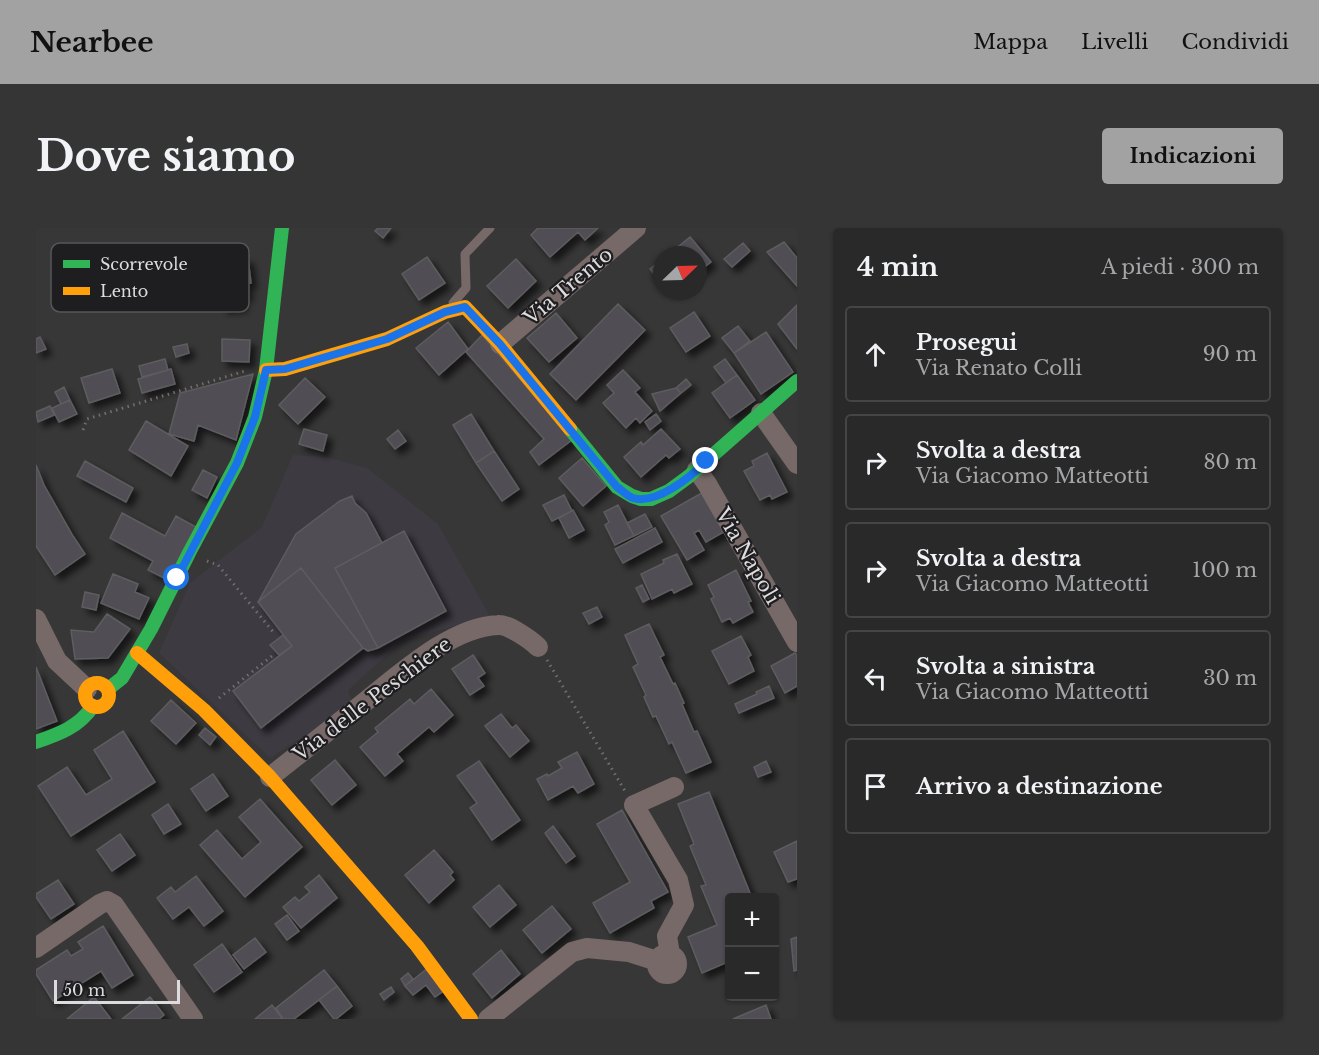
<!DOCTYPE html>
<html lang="it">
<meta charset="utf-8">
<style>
:root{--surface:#29292a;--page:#353536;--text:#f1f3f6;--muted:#a5a6a8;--line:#454547;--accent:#a2a2a3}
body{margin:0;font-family:"Libre Baskerville",serif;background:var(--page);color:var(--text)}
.controls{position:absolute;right:18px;bottom:18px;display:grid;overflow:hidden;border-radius:6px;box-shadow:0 2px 4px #0004}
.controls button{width:54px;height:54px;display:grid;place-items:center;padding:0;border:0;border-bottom:2px solid var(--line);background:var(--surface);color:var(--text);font:30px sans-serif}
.compass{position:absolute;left:617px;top:18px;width:54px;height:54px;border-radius:50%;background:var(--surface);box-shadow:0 2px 4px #0004;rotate:67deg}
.scale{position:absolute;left:18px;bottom:15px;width:126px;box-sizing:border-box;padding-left:6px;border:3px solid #dcdbdd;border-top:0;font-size:16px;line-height:21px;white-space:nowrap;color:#dcdbdd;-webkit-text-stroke:4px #1e1d1f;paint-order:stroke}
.stop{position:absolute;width:18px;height:18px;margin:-14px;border:4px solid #1a73e8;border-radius:50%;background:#fff}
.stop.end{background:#1a73e8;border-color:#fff;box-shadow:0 2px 6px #0008}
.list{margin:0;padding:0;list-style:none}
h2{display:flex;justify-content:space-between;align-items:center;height:78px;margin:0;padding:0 24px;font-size:26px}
h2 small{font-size:20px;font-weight:400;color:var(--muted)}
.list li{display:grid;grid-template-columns:39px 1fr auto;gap:18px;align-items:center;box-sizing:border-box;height:96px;margin:0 12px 12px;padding:0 12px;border:2px solid var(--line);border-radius:6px}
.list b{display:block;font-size:22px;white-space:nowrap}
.list p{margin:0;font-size:20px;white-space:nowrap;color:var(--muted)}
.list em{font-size:20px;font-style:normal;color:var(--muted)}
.icon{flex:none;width:33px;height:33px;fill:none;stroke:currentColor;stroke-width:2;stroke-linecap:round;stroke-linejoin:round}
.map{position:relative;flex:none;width:761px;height:791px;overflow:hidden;border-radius:6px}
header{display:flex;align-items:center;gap:36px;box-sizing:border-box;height:84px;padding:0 30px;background:var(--accent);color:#111}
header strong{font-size:28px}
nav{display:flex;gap:33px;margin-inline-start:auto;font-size:21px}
.intro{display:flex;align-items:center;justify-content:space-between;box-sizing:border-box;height:144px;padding:0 36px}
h1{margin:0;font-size:42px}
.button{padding:15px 27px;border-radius:6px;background:var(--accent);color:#111;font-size:21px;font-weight:700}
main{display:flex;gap:36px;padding:0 36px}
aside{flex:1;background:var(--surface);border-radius:6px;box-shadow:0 2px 4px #0004}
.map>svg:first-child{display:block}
</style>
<header>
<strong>Nearbee</strong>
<nav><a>Mappa</a><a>Livelli</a><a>Condividi</a></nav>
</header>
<div class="intro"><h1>Dove siamo</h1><a class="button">Indicazioni</a></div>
<main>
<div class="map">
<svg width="761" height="791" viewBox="0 0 761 791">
<defs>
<filter id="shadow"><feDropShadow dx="5.5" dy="5.5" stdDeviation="3" flood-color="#0009"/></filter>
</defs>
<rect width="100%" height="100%" fill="#373738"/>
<path fill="#3d3a42" d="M257 227 290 229 331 240 402 296 454 388 366 413 312 462 317 477 234 530 123 425 154 355 226 299Z"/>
<path fill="#514d55" stroke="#5d5d5e" stroke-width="1.5" filter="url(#shadow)" d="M342 0H355L347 10 339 3Z
M502 0H562L549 12 542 4 514 29 495 7Z
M654 9 675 34 662 44V27H632Z
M748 14 761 30V58L731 24Z
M707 15 714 23 696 39 688 31Z
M391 29 409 55 383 72 366 46Z
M212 30 215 55 210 56 211 68H205L206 78 186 80 183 57H179L177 34Z
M480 31 500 53 472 80 451 58Z
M626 32V56L614 41Z
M582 76 609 102 540 172 514 146Z
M761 77V121L742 96Z
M658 84 674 108 650 124 634 100Z
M520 85 541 110 513 134 491 110Z
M412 94 432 121 403 147 380 120Z
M702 98 714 113 698 125 686 110Z
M730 104 757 144 725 166 698 125Z
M446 107 536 212 503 237 494 224 508 211 430 124Z
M4 109 10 121 0 125V111Z
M186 111 214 112 213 134 186 133Z
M151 116 153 125 140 129 137 119Z
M129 131 132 142 106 149 103 138Z
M689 131 701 147 690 155 678 139Z
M76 141 84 165 53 175 45 150Z
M135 141 139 156 106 165 102 151Z
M587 142 604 160 599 164 616 183 604 195 600 190 590 200 567 175 578 165 571 157Z
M217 146 200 212 162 197 158 213 133 206 144 165Z
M701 147 719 172 694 190 676 165Z
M269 150 289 169 262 196 243 177Z
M650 151 655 157 645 165 640 160Z
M28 159 34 172 25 176 19 164Z
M640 160 645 165 624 183 616 166Z
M34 172 41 186 23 194 16 180Z
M14 178 18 187 2 194 0 184Z
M435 186 458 223 440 235 417 197Z
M620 186 625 193 614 202 609 194Z
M110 193 152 218 135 248 93 222Z
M268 201 291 207 287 223 263 216Z
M625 201 644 221 633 230 630 227 605 249 588 229 605 214 607 217Z
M362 202 370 213 359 221 351 211Z
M458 223 483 261 466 273 440 235Z
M731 225 751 264 736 271 734 267 724 272 708 243 718 238 716 233Z
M546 230 570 258 547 278 523 250Z
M49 233 97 260 90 274 41 248Z
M0 237 8 257 37 308 49 326 19 347 0 318Z
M167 242 181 249 171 270 156 262Z
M671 262 693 301 670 314 663 302 658 305 668 322 651 332 625 288Z
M528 267 536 283 516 293 507 277Z
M316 268 319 275 330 285 346 315 299 340 342 420 332 423 327 420 265 340 222 374 260 306 289 284 304 273Z
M582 277 598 308 579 317 569 297 573 294 568 284Z
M537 282 548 302 533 310 523 290Z
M86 285 129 308 140 288 160 299 132 352 112 342 117 333 74 310Z
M609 286 616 299 598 308 591 295Z
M619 300 626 314 587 335 579 321Z
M368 303 410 383 342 420 299 340Z
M641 326 656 356 638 365 636 361 616 371 605 346 628 335 627 332Z
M265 340 327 420 225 500 197 463 256 418 222 374Z
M700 342 715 373 712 374 717 384 697 395 694 390 686 394 675 371 678 369 672 357Z
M77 346 102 356 99 364 113 370 103 391 65 375Z
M606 357 613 371 607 374 600 360Z
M49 364 63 367 60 382 46 379Z
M561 379 566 389 553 396 547 385Z
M71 386 94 401 72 430 39 431 35 402 58 404Z
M613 396 628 427 624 429 637 456 639 455 648 475 646 476 658 504 661 503 675 534 650 545 636 514 633 516 620 488 617 489 608 469 610 467 597 439 602 436 589 407Z
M247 407 256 418 243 427 234 417Z
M705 408 715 427 712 429 718 443 693 456 676 423Z
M759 425 761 427V458L749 465 735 438Z
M437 427 449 445 442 450 448 458 434 467 416 441Z
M0 439 21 493 0 501Z
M733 458 738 470 703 485 699 476 721 466 720 464Z
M395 461 417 487 398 504 393 499 361 526 367 533 349 548 324 519 342 504 339 500 374 471 378 476Z
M135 472 160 495 140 516 115 493Z
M465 486 476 500 480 497 493 513 474 529 449 498Z
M169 500 180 509 174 517 163 507Z
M87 503 119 554 35 608 2 558 31 539 50 567 76 551 58 522Z
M541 524 558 556 542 565 537 558 512 572 501 551 511 546 512 548 526 540 522 534Z
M299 532 320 557 296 577 275 552Z
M443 533 484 592 456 612 434 580 441 575 421 548Z
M730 533 735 544 722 549 718 539Z
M177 546 192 568 170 583 155 561Z
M673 564 716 670H694V733L666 745 652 709 681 697 665 658 670 657 654 618 658 616 642 576Z
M224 571 266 619 209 669 164 617 181 602 206 631 225 614 203 589Z
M132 576 145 596 128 606 116 587Z
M586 582 632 664 615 673 618 680 574 705 557 675 594 654 561 596Z
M517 598 539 628 530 635 509 605Z
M84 606 99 627 76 643 61 622Z
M761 613V651L752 654 738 624Z
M398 622 417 644 414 647 418 652 393 675 369 647Z
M283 647 301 670 265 700 247 679 259 669 263 673 274 664 269 659Z
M160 648 187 683 168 698 153 679 137 691 121 670 135 659 139 664Z
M22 652 38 676 15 691 0 669V666Z
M463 657 480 677 454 699 437 679Z
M516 678 535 701 506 725 487 702Z
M251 687 263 703 251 712 239 696Z
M67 698 97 747 76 760 65 743 17 773 0 746V742L31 722 35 728 47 721 42 714Z
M761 709V742L758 743 755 711Z
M219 710 230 724 208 741 197 727Z
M186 716 206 744 178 764 158 737Z
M465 722 484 746 456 770 437 746Z
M392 740 409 762 399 769 390 757 377 767 369 758Z
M288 742 301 758 258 791H247L240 780Z
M372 745 377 751 369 758 365 751Z
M301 758 316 778 300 791H298L283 772Z
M355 759 358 764 348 772 344 766Z
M58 769 75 791H31Z
M114 769 128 787 123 791H86Z
M236 777 246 790 244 791H219Z
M730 777 735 791H697Z"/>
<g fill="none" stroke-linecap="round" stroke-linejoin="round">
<path stroke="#766d6d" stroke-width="3" stroke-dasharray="1.5 4.5" stroke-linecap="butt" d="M47 202 51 191 209 143
M171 333 182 337 238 405
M511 432 589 563
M183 470 236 428"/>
<path stroke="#776968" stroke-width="9" d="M417 75 430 60 429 26 454 0"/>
<path stroke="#776968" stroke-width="20" d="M464 116 600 0
M725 185 761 236
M661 242 671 256 761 414
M0 391 21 433 51 461
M234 549C264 525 295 501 325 477 362 448 414 399 462 397 472 396 495 412 502 419
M0 720 64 676 71 673 78 677 157 791
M621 736a10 10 0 1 1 20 0a10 10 0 1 1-20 0Z
M634 726 631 708 648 677 642 652 598 577 638 559
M452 791 536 724 551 720 593 724 621 733"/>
<path stroke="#30b455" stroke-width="14" d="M534 201 581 259 596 268 605 271H615L633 263 652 249 761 153
M72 461 86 450 115 401 153 325 201 235 219 189 230 142 246 0
M0 514C23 506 43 499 57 478"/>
<path stroke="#ff9f0a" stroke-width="14" d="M230 142 249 141 351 111 409 84 429 79 464 116 534 201
M101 425 168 482 234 549 381 718 435 791
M49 467a12 12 0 1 1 24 0a12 12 0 1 1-24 0Z"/>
</g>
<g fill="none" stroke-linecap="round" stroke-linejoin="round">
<path stroke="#1a73e8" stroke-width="8" d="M141 350 201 235 219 189 230 142 249 141 351 111 409 84 429 79 464 116 581 259C586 262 591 268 597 270 620 277 655 249 670 233"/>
</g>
<g text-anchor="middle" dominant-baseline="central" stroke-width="4.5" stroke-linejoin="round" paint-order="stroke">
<g font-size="20" fill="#dcdbdd" stroke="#1e1d1f">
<text transform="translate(532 58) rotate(-40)">Via Trento</text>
<text transform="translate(712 328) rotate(60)">Via Napoli</text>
<text transform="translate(336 471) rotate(-37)">Via delle Peschiere</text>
</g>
</g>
<rect x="15" y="15" width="198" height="69" rx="9" fill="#1e1d1f" stroke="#575658" stroke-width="1.5"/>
<rect x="27" y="32" width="27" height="8" fill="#30b455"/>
<rect x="27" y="59" width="27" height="8" fill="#ff9f0a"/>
<g font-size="16" fill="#dcdbdd">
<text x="64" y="42">Scorrevole</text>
<text x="64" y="69">Lento</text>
</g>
</svg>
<div class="controls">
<button>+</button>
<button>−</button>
</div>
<svg class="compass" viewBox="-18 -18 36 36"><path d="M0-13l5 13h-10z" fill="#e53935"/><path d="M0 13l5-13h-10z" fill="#a5a6a8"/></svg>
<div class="scale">50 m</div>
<div class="stop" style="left:141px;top:350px"></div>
<div class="stop end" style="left:670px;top:233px"></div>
</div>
<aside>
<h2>4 min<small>A piedi · 300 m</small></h2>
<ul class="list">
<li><svg class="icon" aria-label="ahead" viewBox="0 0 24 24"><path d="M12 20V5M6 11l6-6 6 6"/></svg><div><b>Prosegui</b><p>Via Renato Colli</p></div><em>90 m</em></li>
<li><svg class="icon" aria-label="right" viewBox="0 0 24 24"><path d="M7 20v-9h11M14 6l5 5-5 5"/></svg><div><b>Svolta a destra</b><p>Via Giacomo Matteotti</p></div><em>80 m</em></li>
<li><svg class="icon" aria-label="right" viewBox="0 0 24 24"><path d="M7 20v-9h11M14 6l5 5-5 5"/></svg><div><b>Svolta a destra</b><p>Via Giacomo Matteotti</p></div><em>100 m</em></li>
<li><svg class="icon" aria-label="left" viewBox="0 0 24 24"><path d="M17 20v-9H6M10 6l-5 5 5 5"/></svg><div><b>Svolta a sinistra</b><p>Via Giacomo Matteotti</p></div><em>30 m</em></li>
<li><svg class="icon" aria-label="arrive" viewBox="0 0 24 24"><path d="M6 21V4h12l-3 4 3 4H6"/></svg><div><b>Arrivo a destinazione</b></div></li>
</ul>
</aside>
</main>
